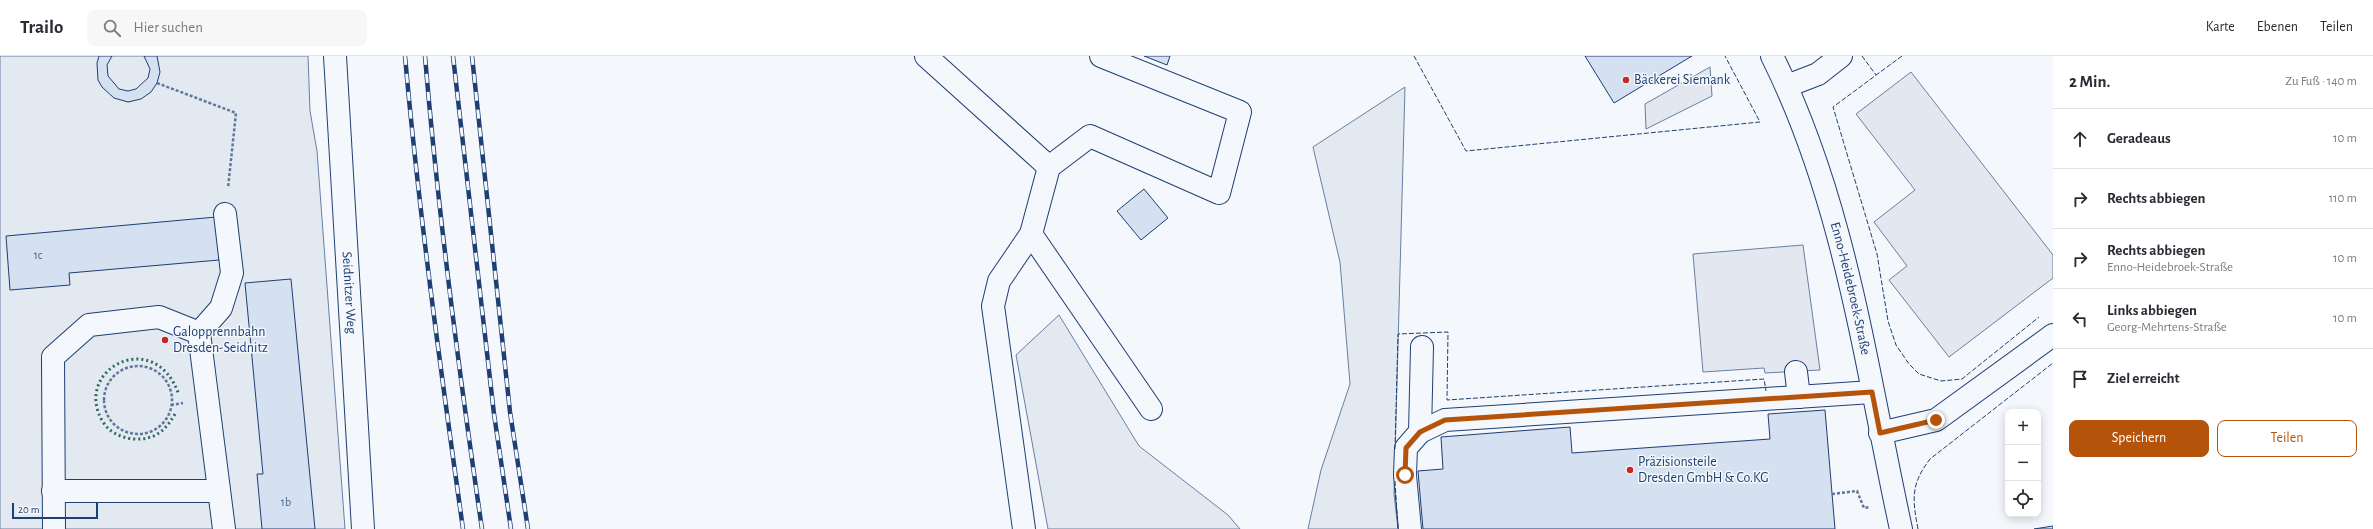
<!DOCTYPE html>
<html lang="de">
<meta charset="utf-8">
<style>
:root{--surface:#fff;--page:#f7f7f7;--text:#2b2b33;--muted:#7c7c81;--line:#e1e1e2;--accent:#b45309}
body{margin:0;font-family:"Alegreya Sans",sans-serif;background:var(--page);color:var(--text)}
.controls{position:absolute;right:12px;bottom:12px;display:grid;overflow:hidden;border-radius:8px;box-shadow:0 2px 10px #0003}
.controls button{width:36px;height:36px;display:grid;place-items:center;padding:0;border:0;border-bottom:1px solid var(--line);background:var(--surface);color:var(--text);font:20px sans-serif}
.scale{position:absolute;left:12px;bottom:10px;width:86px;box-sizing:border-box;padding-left:4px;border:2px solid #1d3f73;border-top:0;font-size:11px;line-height:14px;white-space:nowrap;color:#1d3f73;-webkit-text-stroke:3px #f4f7fb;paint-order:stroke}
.stop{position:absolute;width:12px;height:12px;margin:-9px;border:3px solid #b45309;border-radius:50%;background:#fff}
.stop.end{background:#b45309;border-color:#fff;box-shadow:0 1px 4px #0008}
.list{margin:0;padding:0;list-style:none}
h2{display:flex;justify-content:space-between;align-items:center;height:52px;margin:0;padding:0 16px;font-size:17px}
h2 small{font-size:13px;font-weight:400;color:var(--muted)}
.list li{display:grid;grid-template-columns:26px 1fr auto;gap:12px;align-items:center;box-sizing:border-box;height:60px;padding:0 16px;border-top:1px solid var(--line)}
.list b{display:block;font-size:15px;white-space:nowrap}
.list p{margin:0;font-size:13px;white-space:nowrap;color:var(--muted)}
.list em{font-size:13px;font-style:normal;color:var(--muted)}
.actions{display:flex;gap:8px;padding:12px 16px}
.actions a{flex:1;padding:9px 0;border:1px solid var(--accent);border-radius:8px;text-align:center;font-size:14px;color:var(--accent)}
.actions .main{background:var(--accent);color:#fff}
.icon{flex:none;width:22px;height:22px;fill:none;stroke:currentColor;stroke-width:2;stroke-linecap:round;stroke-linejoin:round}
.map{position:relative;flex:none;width:2053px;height:473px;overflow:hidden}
header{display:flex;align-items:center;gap:24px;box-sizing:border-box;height:56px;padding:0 20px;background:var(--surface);border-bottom:1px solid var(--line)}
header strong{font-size:19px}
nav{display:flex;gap:22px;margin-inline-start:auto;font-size:14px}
.search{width:280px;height:36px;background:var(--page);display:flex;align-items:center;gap:10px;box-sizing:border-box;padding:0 14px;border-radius:8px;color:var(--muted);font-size:15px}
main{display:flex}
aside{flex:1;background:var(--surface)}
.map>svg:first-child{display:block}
</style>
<header>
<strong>Trailo</strong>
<div class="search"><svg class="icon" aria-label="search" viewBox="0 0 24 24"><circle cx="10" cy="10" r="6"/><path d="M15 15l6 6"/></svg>Hier suchen</div>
<nav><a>Karte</a><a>Ebenen</a><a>Teilen</a></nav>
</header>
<main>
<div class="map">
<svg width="2053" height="473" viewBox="0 0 2053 473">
<rect width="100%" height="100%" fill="#f4f7fb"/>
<path fill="#e3e9f0" stroke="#687fa3" d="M0 0H308L310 55 317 95 345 473H0Z
M1405 31 1394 438 1398 473H1308L1321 414 1350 328 1340 206 1313 91Z
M1059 259 1139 390 1228 459 1240 473H1048L1016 299Z"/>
<path fill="#e3e8f0" stroke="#687fa3" d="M1710 11 1712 40 1646 73 1645 48Z
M1911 16 2053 199V222L1949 301 1889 224 1907 210 1874 166 1915 134 1856 58Z
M1803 189 1820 314 1765 317 1764 312 1703 316 1693 198Z"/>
<path fill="#d5e0f0" stroke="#1d3f73" d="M112 0 107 9 108 20 119 33 128 35 136 33 148 22 150 13 144 0H157L160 16 157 27 151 36 141 43 128 46 114 42 102 31 98 24 97 7 99 0Z
M1144 0H1170L1167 9Z
M1585 0H1692L1614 47Z
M1144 133 1168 162 1141 184 1117 155Z
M216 161 219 204 69 217 70 229 10 234 6 180Z
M291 223 315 473H262L257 418H263L245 227Z
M1825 354 1835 473H1423L1418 415 1443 413 1441 381 1570 371 1572 397 1770 383 1768 358Z
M2053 470V473H2034Z"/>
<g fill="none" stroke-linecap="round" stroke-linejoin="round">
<defs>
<g id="minor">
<path id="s1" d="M335 0 363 473"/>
<path d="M926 0 1049 111"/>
<path d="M1101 0 1240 56 1219 137 1090 80 1049 111 1031 178 1151 353"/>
<path id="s2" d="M1772 0C1846 148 1866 313 1901 473"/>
<path d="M1787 30 1818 18 1841 0"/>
<path d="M199 277 221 252 232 217 225 158"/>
<path d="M1796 316 1799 341"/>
<path d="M1420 376 1422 291"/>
<path d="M1880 377 1936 364 2053 279"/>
<path d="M53 435H219"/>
<path d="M54 473 53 301 89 269 159 261 199 277 224 473"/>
<path d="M1024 473 993 250 999 225 1031 178"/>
<path d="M1410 473 1405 419 1406 392 1420 376 1445 364 1872 336"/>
</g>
</defs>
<use href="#minor" stroke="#1d3f73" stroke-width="24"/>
<path stroke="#5e769c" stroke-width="2.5" stroke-dasharray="3 2" stroke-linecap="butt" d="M157 27 236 57 228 132
M104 344a34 34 0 1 1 68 0a34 34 0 1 1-68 0Z
M171 349 183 347
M1832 438 1857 435 1864 452 1870 451"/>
<use href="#minor" stroke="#f4f7fb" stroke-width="22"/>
<defs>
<path id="rail" d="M405 0C419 158 441 316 463 473
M425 0C438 158 459 316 482 473
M453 0 494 358 511 473
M472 0 510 356 528 473"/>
</defs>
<use href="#rail" stroke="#1d3f73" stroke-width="4.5"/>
<use href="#rail" stroke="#f4f7fb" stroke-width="3" stroke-dasharray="9" stroke-linecap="butt"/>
<path stroke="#2c6c60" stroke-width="3" stroke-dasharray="2 3" stroke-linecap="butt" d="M175 358C165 375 155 384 134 383 122 382 110 377 103 366 71 314 155 269 179 339"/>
<path stroke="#1d3f73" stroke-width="1" stroke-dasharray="5 2" stroke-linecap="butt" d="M1414 0 1466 95 1760 66 1725 0
M1862 0 1876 19
M1902 0 1833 51 1877 198 1888 265 1896 289 1909 308 1919 318 1941 325 1962 323 2039 261
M1395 393 1398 278 1448 276 1447 344 1764 323 1766 335
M1395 425 1398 473
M1918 473C1912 442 1911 428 1930 403L2053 307"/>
</g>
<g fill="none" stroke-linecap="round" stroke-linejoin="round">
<path stroke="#b45309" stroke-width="5" d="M1405 419 1406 392 1420 376 1445 364 1872 336 1880 377 1936 364"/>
</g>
<g fill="#c62828" stroke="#f4f7fb" stroke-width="1.5">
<circle cx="1626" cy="24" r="4"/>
<circle cx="165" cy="284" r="4"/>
<circle cx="1630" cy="414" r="4"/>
</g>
<g text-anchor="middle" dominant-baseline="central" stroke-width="3" stroke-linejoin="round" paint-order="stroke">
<g font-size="12" fill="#4b6792">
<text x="38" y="199">1c</text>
<text x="286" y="446">1b</text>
</g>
<g font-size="14" fill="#1d3f73" stroke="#f4f7fb" text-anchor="start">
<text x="1634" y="24">Bäckerei Siemank</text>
<text x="173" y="276">Galopprennbahn<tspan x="173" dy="16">Dresden-Seidnitz</tspan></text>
<text x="1638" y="406">Präzisionsteile<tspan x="1638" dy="16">Dresden GmbH &amp; Co.KG</tspan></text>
</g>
<g font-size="14" fill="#1d3f73" stroke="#f4f7fb">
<text stroke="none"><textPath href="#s2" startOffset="246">Enno-Heidebroek-Straße</textPath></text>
<text stroke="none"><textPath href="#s1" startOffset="237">Seidnitzer Weg</textPath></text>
</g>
</g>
</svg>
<div class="controls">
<button>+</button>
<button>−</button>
<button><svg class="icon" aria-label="locate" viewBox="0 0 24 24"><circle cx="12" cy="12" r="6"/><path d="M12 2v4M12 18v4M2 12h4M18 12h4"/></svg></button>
</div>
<div class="scale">20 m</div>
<div class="stop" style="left:1405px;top:419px"></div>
<div class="stop end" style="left:1936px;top:364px"></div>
</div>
<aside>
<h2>2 Min.<small>Zu Fuß · 140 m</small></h2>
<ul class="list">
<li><svg class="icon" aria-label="ahead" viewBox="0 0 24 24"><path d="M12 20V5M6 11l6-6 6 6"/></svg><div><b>Geradeaus</b></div><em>10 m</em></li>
<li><svg class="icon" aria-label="right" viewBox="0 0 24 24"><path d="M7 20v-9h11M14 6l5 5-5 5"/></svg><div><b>Rechts abbiegen</b></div><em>110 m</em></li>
<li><svg class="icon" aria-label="right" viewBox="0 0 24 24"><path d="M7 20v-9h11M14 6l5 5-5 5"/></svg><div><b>Rechts abbiegen</b><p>Enno-Heidebroek-Straße</p></div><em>10 m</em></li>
<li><svg class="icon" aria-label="left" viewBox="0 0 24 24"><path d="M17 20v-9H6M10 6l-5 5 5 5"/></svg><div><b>Links abbiegen</b><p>Georg-Mehrtens-Straße</p></div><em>10 m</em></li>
<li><svg class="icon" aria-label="arrive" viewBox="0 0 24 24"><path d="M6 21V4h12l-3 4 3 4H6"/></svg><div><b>Ziel erreicht</b></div></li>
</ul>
<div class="actions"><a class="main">Speichern</a><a>Teilen</a></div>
</aside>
</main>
